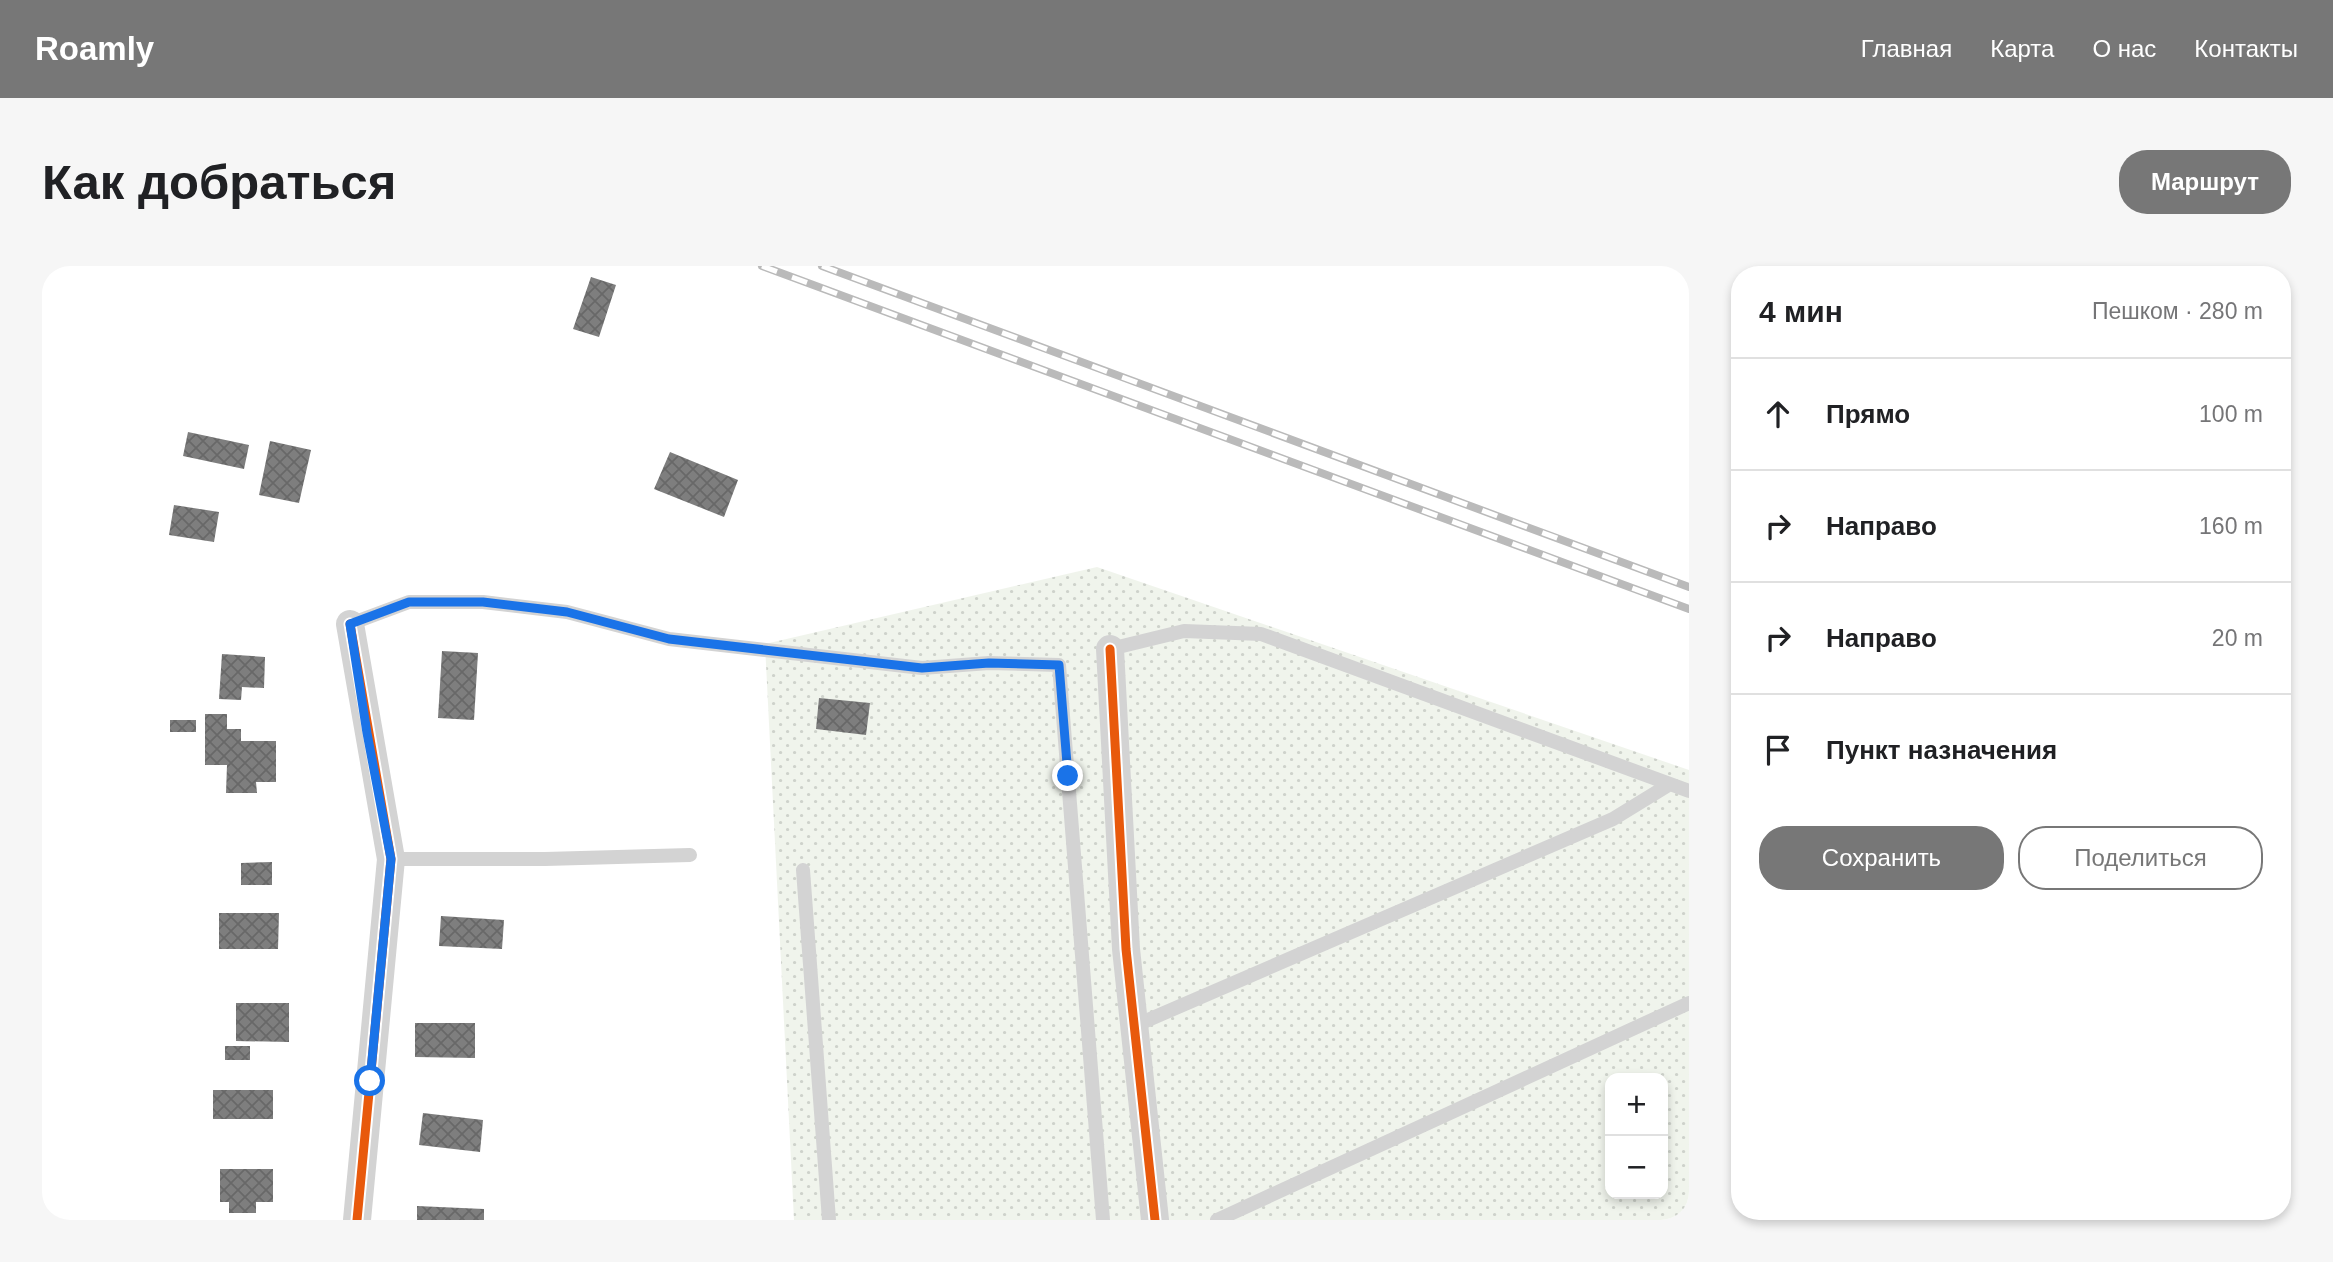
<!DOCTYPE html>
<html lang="ru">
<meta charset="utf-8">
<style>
:root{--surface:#fff;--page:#f6f6f6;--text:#202124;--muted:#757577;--line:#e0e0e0;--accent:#777}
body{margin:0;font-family:Helvetica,sans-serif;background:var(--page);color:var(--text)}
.controls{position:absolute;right:21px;bottom:21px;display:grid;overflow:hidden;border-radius:14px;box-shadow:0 4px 10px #0003}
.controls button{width:63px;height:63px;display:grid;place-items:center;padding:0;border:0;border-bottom:2px solid var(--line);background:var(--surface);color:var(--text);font:35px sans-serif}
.stop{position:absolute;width:21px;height:21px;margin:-16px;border:5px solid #1a73e8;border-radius:50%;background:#fff}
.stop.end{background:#1a73e8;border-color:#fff;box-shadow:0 2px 7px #0008}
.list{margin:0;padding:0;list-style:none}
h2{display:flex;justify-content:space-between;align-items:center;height:91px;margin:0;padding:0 28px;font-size:30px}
h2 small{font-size:23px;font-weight:400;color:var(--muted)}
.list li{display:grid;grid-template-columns:46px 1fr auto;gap:21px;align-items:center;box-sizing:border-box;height:112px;padding:0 28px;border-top:2px solid var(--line)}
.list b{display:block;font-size:26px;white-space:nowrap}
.list em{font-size:23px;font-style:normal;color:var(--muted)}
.actions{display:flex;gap:14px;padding:21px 28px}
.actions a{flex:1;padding:16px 0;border:2px solid var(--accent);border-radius:28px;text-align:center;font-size:24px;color:var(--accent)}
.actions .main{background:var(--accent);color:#fff}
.icon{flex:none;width:38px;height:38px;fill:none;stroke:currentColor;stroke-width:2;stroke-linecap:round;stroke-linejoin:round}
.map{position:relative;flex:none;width:1647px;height:954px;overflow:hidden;border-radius:28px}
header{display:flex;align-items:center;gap:42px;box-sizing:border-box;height:98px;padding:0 35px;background:var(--accent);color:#fff}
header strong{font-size:33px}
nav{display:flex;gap:38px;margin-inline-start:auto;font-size:24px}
.intro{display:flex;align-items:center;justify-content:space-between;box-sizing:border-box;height:168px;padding:0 42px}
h1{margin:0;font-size:49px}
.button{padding:18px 32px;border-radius:28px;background:var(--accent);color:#fff;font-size:24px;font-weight:700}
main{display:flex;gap:42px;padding:0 42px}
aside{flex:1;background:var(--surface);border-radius:28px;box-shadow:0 4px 10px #0003}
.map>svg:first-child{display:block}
</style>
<header>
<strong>Roamly</strong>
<nav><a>Главная</a><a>Карта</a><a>О нас</a><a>Контакты</a></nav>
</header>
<div class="intro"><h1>Как добраться</h1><a class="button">Маршрут</a></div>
<main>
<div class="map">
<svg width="1647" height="954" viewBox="0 0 1647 954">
<defs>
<pattern id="grass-dots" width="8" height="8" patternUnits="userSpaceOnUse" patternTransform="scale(1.75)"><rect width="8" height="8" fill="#f0f4ec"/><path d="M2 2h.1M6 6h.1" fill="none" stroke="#ced2cb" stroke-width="1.8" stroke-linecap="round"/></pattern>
<pattern id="building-cross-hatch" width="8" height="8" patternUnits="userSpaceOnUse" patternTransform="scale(1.75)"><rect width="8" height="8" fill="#7e7e7e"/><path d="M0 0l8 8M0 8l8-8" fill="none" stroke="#686868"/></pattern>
</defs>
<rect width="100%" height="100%" fill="#fff"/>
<path fill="url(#grass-dots)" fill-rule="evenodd" d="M1055 301 1647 504V954H752L723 378ZM1568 812H1621V928H1568Z"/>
<path fill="url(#building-cross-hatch)" d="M549 11 574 19 557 71 531 63Z
M146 166 207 179 202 203 141 190Z
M228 175 269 184 257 237 217 229Z
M628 186 696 214 682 251 612 223Z
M132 239 177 246 172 276 127 269Z
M400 385 436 387 432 454 396 452Z
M180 388 223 391 222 422 200 421 199 434 177 433Z
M777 432 828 437 824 469 774 463Z
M163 448H185V463H199V475H234V516H214L215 527H184L185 499H163Z
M128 454H154V466H128Z
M230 596V619H199V597Z
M177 647H237L236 683H177Z
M399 650 462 654 460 683 397 680Z
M194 737H247V776L194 775Z
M373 757H433V792L373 791Z
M183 780H208V794H183Z
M171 824H231V853H171Z
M381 847 441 854 438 886 377 879Z
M178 903H231V936H214V947H187V936H178Z
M375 940 442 943V954H375Z"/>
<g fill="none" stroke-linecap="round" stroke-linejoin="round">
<path stroke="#d3d3d3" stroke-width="14" d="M308 358 367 336H441L525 346 627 373 880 402 947 397 1017 399 1061 954
M1068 383 1142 365 1219 368 1647 525
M349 593H503L648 589
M761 604 787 954
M1092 760 1571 553 1628 518
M1175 954 1647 737"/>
<path stroke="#d3d3d3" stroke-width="28" d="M308 358 349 593 315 954
M1068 383 1084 683 1113 954"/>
<defs>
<path id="rail" d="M720 0 1647 343
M780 0 1647 321"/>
</defs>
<use href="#rail" stroke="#bababa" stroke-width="8"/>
<use href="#rail" stroke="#fff" stroke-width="5" stroke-dasharray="16" stroke-linecap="butt"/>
<defs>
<path id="cycleway" d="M308 358 349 593 315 954
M1068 383 1084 683 1113 954"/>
</defs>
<use href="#cycleway" stroke="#fff" stroke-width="13"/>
<use href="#cycleway" stroke="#e8590c" stroke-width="9"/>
</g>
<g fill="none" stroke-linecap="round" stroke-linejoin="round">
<path stroke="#1a73e8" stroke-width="9" d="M328 815 349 593 325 467 308 358 367 336H441L525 346 627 373 880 402 947 397 1017 399 1026 510"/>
</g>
</svg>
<div class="controls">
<button>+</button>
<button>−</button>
</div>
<div class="stop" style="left:328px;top:815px"></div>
<div class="stop end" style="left:1026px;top:510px"></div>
</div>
<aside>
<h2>4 мин<small>Пешком · 280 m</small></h2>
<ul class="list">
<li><svg class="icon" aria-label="ahead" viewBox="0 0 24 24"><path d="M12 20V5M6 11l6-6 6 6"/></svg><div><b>Прямо</b></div><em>100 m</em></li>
<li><svg class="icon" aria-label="right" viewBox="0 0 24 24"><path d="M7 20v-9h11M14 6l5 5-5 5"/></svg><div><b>Направо</b></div><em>160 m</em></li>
<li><svg class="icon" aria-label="right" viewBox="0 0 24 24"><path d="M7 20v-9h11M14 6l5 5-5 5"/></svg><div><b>Направо</b></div><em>20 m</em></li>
<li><svg class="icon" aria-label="arrive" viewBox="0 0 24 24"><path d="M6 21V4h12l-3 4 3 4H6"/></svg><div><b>Пункт назначения</b></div></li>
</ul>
<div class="actions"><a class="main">Сохранить</a><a>Поделиться</a></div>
</aside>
</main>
